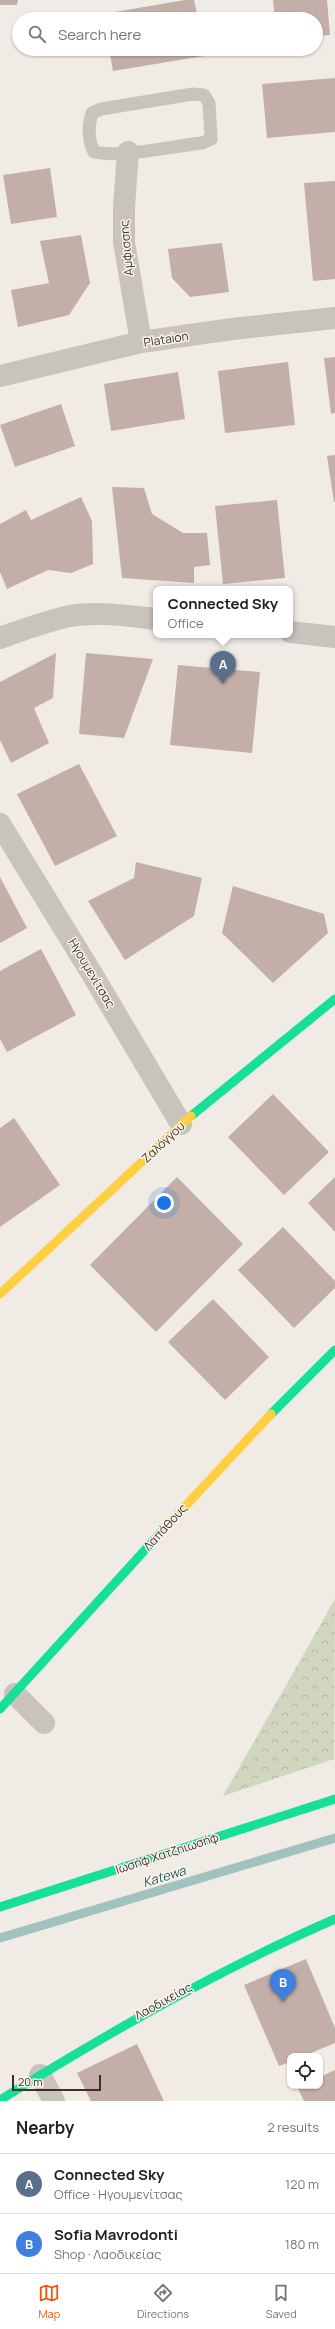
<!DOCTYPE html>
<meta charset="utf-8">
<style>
:root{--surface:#fff;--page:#f6f6f6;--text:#222;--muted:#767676;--line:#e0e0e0;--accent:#ea580c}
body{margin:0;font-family:Manrope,sans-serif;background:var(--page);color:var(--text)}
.controls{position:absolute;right:12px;bottom:12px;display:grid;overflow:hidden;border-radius:8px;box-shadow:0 1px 3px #0004}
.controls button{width:36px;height:36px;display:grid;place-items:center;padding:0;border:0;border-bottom:1px solid var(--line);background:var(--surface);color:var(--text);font:20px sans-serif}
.scale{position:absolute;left:12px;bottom:10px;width:89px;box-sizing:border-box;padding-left:4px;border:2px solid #3b302b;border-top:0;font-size:11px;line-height:14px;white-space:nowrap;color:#3b302b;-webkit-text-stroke:3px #fbf5ee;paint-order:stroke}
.you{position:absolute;left:164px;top:1203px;width:14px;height:14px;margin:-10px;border:3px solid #fff;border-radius:50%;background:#1a73e8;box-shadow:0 0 0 6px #1a73e833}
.badge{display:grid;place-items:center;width:26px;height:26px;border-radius:50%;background:var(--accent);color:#fff;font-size:13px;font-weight:700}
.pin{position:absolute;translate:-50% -33px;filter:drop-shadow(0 1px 2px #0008)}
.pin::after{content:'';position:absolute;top:21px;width:14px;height:12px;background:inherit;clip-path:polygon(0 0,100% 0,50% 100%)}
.popup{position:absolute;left:153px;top:586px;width:140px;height:52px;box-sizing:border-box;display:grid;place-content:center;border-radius:8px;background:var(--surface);filter:drop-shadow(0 1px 3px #0005);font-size:13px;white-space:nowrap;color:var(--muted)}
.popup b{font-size:15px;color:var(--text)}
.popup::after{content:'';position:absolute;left:50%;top:100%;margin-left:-8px;border:8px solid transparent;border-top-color:var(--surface)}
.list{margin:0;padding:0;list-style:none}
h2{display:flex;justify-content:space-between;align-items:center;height:52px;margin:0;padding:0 16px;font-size:17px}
h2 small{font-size:13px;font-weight:400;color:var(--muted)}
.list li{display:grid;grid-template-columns:26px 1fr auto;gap:12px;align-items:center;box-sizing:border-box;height:60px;padding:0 16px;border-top:1px solid var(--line)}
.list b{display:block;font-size:15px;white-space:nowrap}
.list p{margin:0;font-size:13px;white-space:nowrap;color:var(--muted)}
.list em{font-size:13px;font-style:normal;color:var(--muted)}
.icon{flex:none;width:22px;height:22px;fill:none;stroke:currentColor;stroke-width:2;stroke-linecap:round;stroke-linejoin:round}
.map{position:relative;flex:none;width:335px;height:2101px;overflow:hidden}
.search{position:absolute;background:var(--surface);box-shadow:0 1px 3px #0004;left:12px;right:12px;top:12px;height:44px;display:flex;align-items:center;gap:10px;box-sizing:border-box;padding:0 14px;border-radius:22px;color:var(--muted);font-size:15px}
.sheet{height:172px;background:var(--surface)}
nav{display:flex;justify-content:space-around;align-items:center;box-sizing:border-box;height:56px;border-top:1px solid var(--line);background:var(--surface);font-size:11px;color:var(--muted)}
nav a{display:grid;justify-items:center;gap:2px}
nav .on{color:var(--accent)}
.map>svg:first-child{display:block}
</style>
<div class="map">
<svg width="335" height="2101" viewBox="0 0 335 2101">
<defs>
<pattern id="forest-crowns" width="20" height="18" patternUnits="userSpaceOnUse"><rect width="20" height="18" fill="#d1d6bf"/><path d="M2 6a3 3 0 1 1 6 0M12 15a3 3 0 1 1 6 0" fill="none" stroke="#b4b8a4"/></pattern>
</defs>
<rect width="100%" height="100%" fill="#f0ebe5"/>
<path fill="url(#forest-crowns)" d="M335 1599 334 1759 223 1796Z"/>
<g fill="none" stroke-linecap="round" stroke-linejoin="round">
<path stroke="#a1c2c1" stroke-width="9" d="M0 1938 335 1838"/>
</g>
<path fill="#c3afa7" d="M0 0H18L17 5H0Z
M185 0H194L198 19H104L103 14Z
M273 0H327L330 35 316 36V19H275Z
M109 49H203L204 56 113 71Z
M335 78V132L267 138 262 84Z
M50 168 57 217 11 224 3 175Z
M335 181V279L313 281 304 183Z
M81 235 90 283 69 315 18 327 11 290 49 283 40 241Z
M222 243 229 292 190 297 172 278 168 249Z
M335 357V413L331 414 324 358Z
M288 362 295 425 225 433 218 371Z
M178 372 185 419 111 431 104 384Z
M61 404 75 446 15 467 0 425Z
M335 455V502H334L327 456Z
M112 487 144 488 152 514 183 533H207L210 565 194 567V583L122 578Z
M81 497 92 521 93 564 71 573 48 570 7 589 0 572V524L26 510 31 520Z
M277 500 285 578 223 584 215 506Z
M56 653 53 698 34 708 49 743 11 763 0 740V682Z
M86 653 153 659 124 738 79 734Z
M178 665 260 672 252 753 170 745Z
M79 764 117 836 55 866 17 794Z
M136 862 202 878 194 916 125 960 88 901 134 878Z
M0 877 27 928 0 943Z
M233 886 324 914 328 933 273 983 222 933Z
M41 949 76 1015 7 1052 0 1039V971Z
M273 1094 329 1152 284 1195 228 1137Z
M14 1118 60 1185 0 1227V1128Z
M177 1177 243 1244 156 1332 90 1265Z
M335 1177V1232L308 1203Z
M283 1227 335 1281V1288L294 1328 238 1270Z
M213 1299 269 1357 225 1400 168 1342Z
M306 1959 335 2028V2043L304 2056H290V2062L279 2066 244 1985Z
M137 2044 164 2101H91L77 2073Z
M335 2070V2101H304L297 2087 320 2086V2077Z"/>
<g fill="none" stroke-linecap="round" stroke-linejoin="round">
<path stroke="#c9c3be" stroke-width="13" d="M193 94 204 95 209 103 211 139 202 143C174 146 120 158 94 152 88 140 88 126 92 113L101 109Z"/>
<path stroke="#c9c3be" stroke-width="22" d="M128 152 124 207V242L141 342
M0 376 141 342 232 329 335 318
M290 632 335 637
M0 638C23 630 46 621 70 616 98 611 128 616 156 619
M0 824 92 974 181 1124
M15 1694 44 1723
M40 2075 54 2101"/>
<path stroke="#16e098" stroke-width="9" d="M191 1116 335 999
M271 1414 335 1350
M0 1709 165 1528
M0 1907 335 1799
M0 2100C108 2033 218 1970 335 1919"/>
<path stroke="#ffcf43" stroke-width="9" d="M0 1294 191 1116
M165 1528 271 1414"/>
</g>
<g text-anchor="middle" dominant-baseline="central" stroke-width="3" stroke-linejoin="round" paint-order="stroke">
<g font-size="12" fill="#3b302b" stroke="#fbf5ee">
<text transform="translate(126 248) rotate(-95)">Αμφισσης</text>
<text transform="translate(166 339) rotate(-9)">Plataion</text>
<text transform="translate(92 973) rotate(59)">Ηγουμενίτσας</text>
<text transform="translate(163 1142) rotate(-43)">Ζαλόγγου</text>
<text transform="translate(165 1527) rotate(-48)">Λαπάθους</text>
<text transform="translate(167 1853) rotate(-18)">Ιωσήφ Χατζηιωσήφ</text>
<text transform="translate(163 2001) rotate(-29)">Λαοδικείας</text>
</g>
<g font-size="13" font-style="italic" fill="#1f5a5e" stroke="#fbf5ee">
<text transform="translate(164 1876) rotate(-17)">Katewa</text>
</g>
</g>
</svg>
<div class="controls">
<button><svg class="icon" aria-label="locate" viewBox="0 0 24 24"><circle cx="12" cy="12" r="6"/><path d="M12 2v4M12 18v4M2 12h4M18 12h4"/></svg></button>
</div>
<div class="scale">20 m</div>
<div class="you"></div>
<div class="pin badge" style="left:223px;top:684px;background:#5c6f8a">A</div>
<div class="popup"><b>Connected Sky</b>Office</div>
<div class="pin badge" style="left:283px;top:2002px;background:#3f7fe0">B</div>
<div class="search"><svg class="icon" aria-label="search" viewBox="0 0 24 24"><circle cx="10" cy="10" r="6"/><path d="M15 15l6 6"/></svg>Search here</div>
</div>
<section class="sheet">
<h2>Nearby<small>2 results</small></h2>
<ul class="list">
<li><span class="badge" style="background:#5c6f8a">A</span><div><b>Connected Sky</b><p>Office · Ηγουμενίτσας</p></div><em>120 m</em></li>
<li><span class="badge" style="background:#3f7fe0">B</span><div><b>Sofia Mavrodonti</b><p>Shop · Λαοδικείας</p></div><em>180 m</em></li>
</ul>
</section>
<nav>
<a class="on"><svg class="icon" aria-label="map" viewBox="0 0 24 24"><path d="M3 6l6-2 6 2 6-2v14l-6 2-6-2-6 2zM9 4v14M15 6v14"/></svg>Map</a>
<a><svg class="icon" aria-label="directions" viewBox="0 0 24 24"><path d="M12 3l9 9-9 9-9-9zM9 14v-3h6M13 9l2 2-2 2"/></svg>Directions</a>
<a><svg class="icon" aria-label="saved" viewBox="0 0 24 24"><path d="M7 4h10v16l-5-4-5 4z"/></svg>Saved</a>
</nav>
